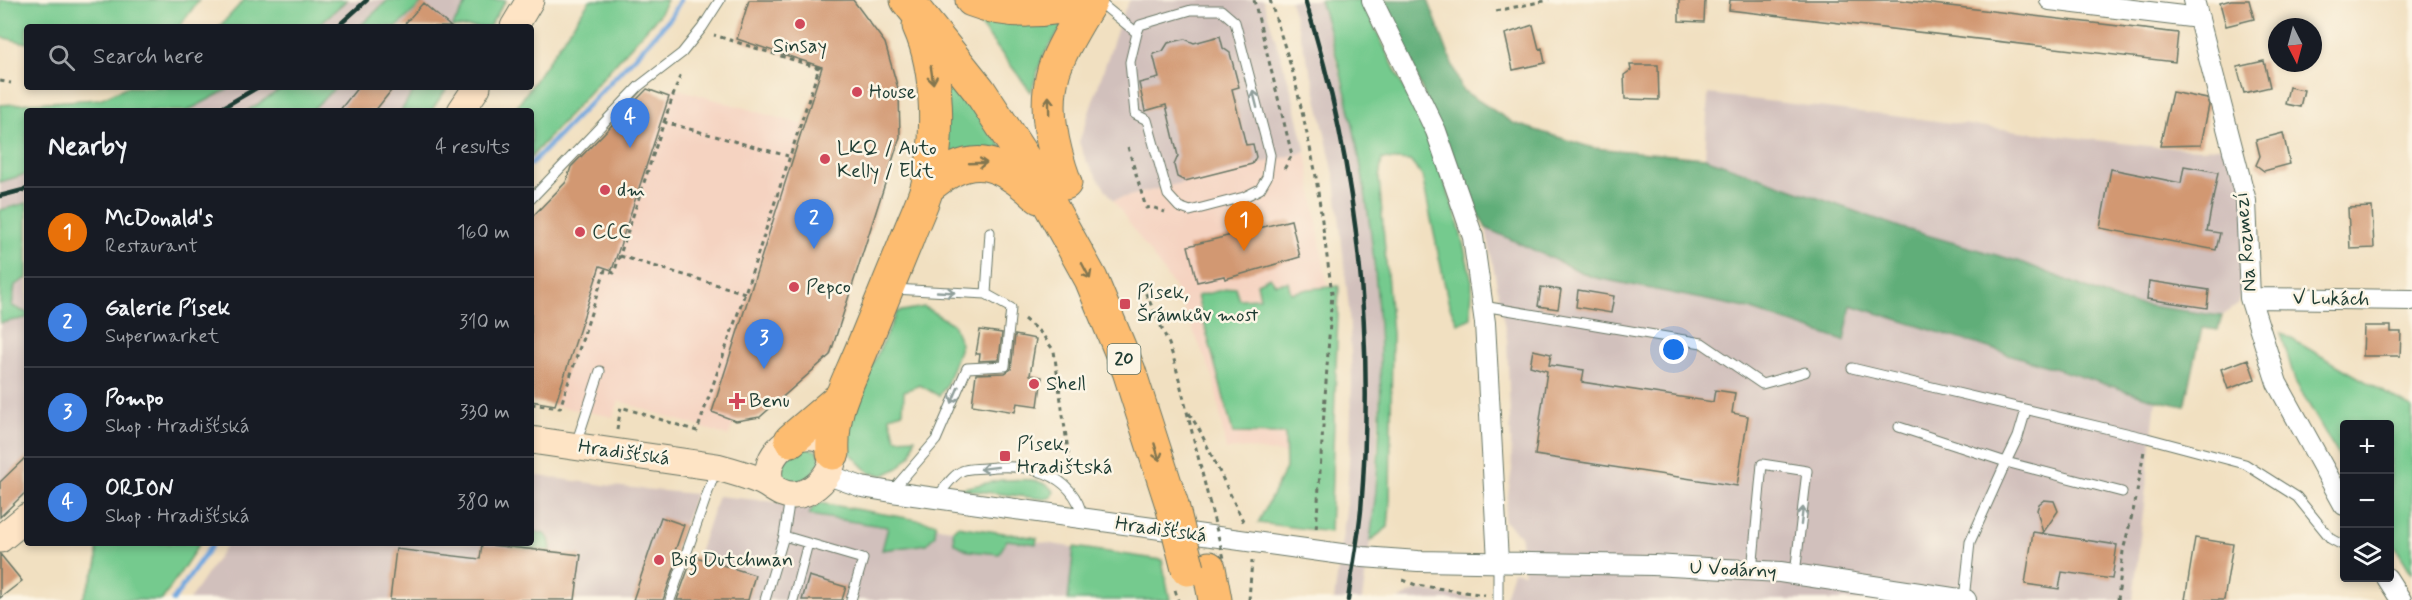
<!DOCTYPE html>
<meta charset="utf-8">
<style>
:root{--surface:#171b24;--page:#242831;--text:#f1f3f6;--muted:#9ea1a6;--line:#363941;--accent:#ea580c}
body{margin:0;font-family:Mynerve,sans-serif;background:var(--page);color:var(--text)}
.controls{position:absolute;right:18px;bottom:18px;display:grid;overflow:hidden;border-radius:6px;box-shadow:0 3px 9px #0003}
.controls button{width:54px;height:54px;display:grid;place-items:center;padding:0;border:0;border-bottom:2px solid var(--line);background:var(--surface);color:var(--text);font:30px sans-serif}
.compass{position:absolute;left:2268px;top:18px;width:54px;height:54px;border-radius:50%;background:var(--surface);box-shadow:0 3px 9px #0003;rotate:174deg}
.you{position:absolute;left:1674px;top:350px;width:21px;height:21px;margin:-15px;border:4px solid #fff;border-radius:50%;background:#1a73e8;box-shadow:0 0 0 9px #1a73e833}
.badge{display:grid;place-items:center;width:39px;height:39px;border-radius:50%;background:var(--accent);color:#fff;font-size:20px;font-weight:700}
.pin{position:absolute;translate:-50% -50px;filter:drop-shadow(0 2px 3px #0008)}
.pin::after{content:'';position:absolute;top:32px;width:21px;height:18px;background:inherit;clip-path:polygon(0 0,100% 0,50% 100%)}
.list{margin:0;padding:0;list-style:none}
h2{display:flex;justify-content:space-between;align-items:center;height:78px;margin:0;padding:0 24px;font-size:26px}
h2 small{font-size:20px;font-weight:400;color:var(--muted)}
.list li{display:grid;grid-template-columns:39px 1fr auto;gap:18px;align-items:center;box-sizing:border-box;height:90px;padding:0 24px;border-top:2px solid var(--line)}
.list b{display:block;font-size:22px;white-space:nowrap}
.list p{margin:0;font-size:20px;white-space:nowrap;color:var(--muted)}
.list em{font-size:20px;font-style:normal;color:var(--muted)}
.icon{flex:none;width:33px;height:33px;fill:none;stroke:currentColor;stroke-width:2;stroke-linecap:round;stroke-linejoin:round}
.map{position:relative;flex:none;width:2412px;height:600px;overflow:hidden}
.search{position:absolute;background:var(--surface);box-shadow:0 3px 9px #0003;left:24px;top:24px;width:510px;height:66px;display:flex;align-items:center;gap:15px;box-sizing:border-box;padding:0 21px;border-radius:6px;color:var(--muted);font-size:22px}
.panel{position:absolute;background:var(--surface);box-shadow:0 3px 9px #0003;left:24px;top:108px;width:510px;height:438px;border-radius:6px}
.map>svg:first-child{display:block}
</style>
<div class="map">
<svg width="2412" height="600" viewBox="0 0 2412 600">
<rect width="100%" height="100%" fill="#fcf5e5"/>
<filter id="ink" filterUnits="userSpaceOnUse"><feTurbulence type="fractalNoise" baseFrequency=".0167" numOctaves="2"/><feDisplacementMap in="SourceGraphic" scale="12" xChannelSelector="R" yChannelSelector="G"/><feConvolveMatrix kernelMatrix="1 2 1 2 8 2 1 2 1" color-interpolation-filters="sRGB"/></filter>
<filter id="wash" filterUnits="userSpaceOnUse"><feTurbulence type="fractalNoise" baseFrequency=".008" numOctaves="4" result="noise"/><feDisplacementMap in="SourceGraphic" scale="24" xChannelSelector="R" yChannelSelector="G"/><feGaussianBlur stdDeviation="1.35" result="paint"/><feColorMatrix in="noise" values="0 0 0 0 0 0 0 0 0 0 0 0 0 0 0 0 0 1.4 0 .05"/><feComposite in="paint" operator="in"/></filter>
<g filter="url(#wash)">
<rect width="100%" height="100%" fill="#f1e0c1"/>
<path fill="#f5d3c1" d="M671 87 804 125 852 127 898 143 830 355 758 418 735 422 728 436 619 401 613 417 531 401V218L567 182 572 166 648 89 668 96Z
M1306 152 1328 292 1316 459 1247 448 1226 450 1214 379 1175 288 1113 200Z"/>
<path fill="#d1c0bc" d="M347 0H388L359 27H316Z
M425 0H462L466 4 452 27H397Z
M1130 0H1263L1291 89 1306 152 1113 200 1086 161 1079 142 1123 13Z
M1290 0H1320L1354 129 1370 227 1377 307 1380 380 1374 513 1362 600H1334L1346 510 1350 445 1352 380 1349 309 1335 179 1313 80Z
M232 87H284L247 111H187Z
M336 87H416L401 111H311Z
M1708 94 2147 146 2203 149 2243 143 2254 198 2239 304 2222 316 2121 302 2024 263 1902 228 1705 158Z
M27 174V203L0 210V182Z
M1486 228 1592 276 1746 308 1844 341 1850 305 2156 400 2133 600H1504L1513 571 1524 573 1523 553 1520 535 1504 521 1512 469 1507 339Z
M27 278V313L12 306 15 285Z
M17 318H27V493L0 518V322Z
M531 475 612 486 695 494 659 600H189L228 543H531Z
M718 496 767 501 1157 560 1163 600H683Z
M1417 590 1452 595 1489 600H1398Z"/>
<path fill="#75ca8e" stroke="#4a8461" stroke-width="1.5" d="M0 0H199L179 27H27V43L0 37Z
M244 0H347L316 27H219Z
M388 0H425L397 27H359Z
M462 0H506L489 27H452L466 4Z
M590 0H667L658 16 531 157V111H514Z
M1320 0H1362L1433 150 1457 218 1472 281 1471 318 1458 324 1449 305 1422 176 1410 161 1382 159 1379 178 1392 334 1390 504 1388 527 1370 541C1395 364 1374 170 1320 0Z
M1072 12 1043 56 1031 92 973 16Z
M937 56 1003 148 981 150 938 164Z
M126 87H232L187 111H27V174L0 182V105L100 99Z
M284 87H336L311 111H247Z
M416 87H448L431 111H401Z
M27 203V278L15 285 12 306 27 313V318L0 323V210Z
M1270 277 1275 284 1288 282 1291 293 1309 289 1339 286 1330 532 1258 523 1286 468 1285 434 1233 433 1197 296 1235 287 1239 299 1260 298 1257 283Z
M924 307 953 324 961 344 946 386 939 396 920 385 904 391 903 412 889 416 896 439 915 438 911 455 898 468 884 475 870 473 851 454 845 432 851 411 897 312Z
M2281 333 2412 408V574L2390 538V424H2344V465L2295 381Z
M804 446 817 451 821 461 806 482 787 481 782 476 783 459Z
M1001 480C1020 480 1040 476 1054 491L1052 497 1045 499 958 489Z
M820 503 936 523 935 535 927 544 882 550 888 527 809 515 813 507Z
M957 526 1037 538 1036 544 1007 540 999 554 969 551 954 543 953 530Z
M531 532C546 531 551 537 551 551L512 547 513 543H531Z
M97 543H200L162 600H82L97 566Z
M1074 547 1162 560 1170 600H1068Z"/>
<path fill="#60ae79" stroke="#407656" stroke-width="1.5" d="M1385 0H1428L1462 90 1513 123 1593 148 1705 158 1902 228 2024 263 2121 302 2222 316 2218 330 2202 328 2185 406 2156 400 1851 305 1844 341 1746 308 1592 277 1486 228 1454 167Z"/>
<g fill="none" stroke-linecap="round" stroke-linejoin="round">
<path stroke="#71a7df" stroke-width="5" d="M531 164 650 41 671 17 680 0
M173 600 213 543"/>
</g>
<g id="blocks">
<path fill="#d29872" d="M749 0H853L885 43 899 92 900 137 830 355 760 417 736 421 712 412 822 67 737 39Z
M1679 0H1705L1704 22 1679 21Z
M1730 0H1898L2178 33 2175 62 1729 10Z
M2231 0H2249L2254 19 2226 26 2220 3Z
M423 3 451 27H402Z
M1533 25 1539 49 1542 48 1545 63 1513 70 1505 34Z
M1220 36 1223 48 1230 53 1239 87 1232 89 1246 145 1253 144 1256 157 1252 164 1185 181 1177 177 1174 165 1178 156 1166 105 1145 111 1139 83 1159 78 1153 54 1163 51 1168 43 1185 39 1194 43Z
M2264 61 2270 87 2244 93 2237 67Z
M1630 65H1658L1659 100 1625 99 1624 75 1631 70Z
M358 87H394L375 111H339Z
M2289 87 2304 90 2300 107 2285 104Z
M647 89 669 97 612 270 600 266 555 405 531 401V218L566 182 571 167Z
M2172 92 2207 99 2209 105 2201 145 2160 146Z
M2283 133 2290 164 2264 171 2256 165 2260 156 2256 140Z
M2184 166 2218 172 2207 231 2220 233 2216 250 2100 228 2111 169 2181 183Z
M2372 207 2374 248 2350 249 2348 208Z
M1291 220 1300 257 1225 279 1224 276 1197 282 1188 246Z
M2149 281 2209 290 2207 308 2147 299Z
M1541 287 1561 290 1558 309 1538 306Z
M1578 290 1614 296 1611 313 1576 307Z
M2364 326H2391V332H2401L2400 356H2363Z
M980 330 1002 333 999 360 979 361 980 354H976Z
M1015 335 1036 339 1030 375 1042 377 1038 406 1017 403 1015 412 972 405 976 374 1005 373 1011 369Z
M1533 350 1551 354 1549 365 1584 370 1582 382 1713 402 1715 390 1735 393 1732 413 1748 416 1737 486 1535 455 1547 371 1530 366Z
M2248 359 2255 379 2228 389 2221 369Z
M27 456V491L0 517V482Z
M2044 500 2054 501 2058 511 2043 533 2037 510 2039 504Z
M661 517 684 525 675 551 680 552 663 600H633Z
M2033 532 2117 545 2112 579 2062 572 2059 589 2025 584Z
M2195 538 2233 544 2224 600H2185Z
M482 544 581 555 575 600H390L396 549 480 559Z
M0 554 22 581 0 598Z
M693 556 755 575 748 600H677Z
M809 576 846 587 842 600H802Z"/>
</g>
</g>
<g filter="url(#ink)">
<use href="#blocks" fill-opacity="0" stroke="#687665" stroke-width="1.5"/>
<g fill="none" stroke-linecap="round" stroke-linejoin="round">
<defs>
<path id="lane" d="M1098 1 1137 33 1130 62 1135 114 1147 120 1168 195 1179 207 1190 211 1244 197 1260 189 1267 177 1270 155 1235 22 1221 10H1191L1140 25 1137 33
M531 199 639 86 682 53 702 28 720 0
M986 294 990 232
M1483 306 1702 343 1762 384 1805 372
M1852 368 2147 438 2245 464 2297 497 2331 539 2344 546
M2026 410 2018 437 2006 462 2122 492
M1899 427 2006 462 1970 542 1964 600
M576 444 600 371
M892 491 936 440 967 368 1005 366 1011 308 986 294 893 289
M936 498C943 491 952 475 962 471 968 468 978 469 985 468 1025 463 1073 471 1083 518
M784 536 863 559 851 600
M1752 571 1762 464 1807 471 1795 574
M670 600 716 469
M765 600 784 536 790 498
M793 600 808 543
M1498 600V561"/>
<path id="street" d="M1372 0 1436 131 1473 237 1485 323 1498 561
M2050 0 2199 18
M2194 0 2246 201 2250 298 2277 383 2344 505
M2250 298 2412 300
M828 475 862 487 892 492 1363 557 1418 561 1653 565 1780 572 1966 600
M2387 578 2401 600"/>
<path id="secondary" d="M514 27 530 0
M461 111 477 87
M531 440 717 467C732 471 746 475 761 481 772 486 780 496 794 495 826 494 853 441 813 436 787 433 759 461 772 487
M0 539 27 517"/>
<path id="highway" d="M907 0 979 90 1028 165 1091 279 1129 371 1172 505
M972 0C1008 14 1048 13 1084 0
M1065 183C1052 147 1043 108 1054 70 1062 46 1078 22 1091 0
M927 188C971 149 999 160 1039 197
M791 440 839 399
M833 453C831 409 846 388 862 349 877 313 892 276 907 239 913 222 922 205 927 188 940 142 939 70 919 26
M1209 568 1215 600"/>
</defs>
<use href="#lane" stroke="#687665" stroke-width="11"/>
<use href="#street" stroke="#687665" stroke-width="22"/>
<use href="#secondary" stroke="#687665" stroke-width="29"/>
<use href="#highway" stroke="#687665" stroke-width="35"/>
<path stroke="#687665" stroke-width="3" stroke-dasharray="4.5 4.5" stroke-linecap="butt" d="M1254 0 1292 155 1283 171
M1270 0 1294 76 1315 170 1332 293 1316 531
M1496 11 1549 0
M0 81 11 83
M664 122 681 73
M1128 147 1146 208 1152 207 1165 212
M620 256 745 293
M1142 285 1169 344 1175 363 1209 501
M1024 319 1042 334 1054 351 1070 465 1068 470
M531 404 560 408 605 270 614 273 664 122 788 156
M1189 413 1200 431 1244 523
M617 430 621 407 697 431 745 293 819 68 714 35
M2137 492 2144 451
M1403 580 1416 585 1485 595
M1175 590 1178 600
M1249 600 1252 560
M2118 600 2123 551 2136 499"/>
<use href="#lane" stroke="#fff" stroke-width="9"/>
<use href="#street" stroke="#fff" stroke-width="20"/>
<use href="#secondary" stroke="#fee4c5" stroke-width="27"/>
<use href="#highway" stroke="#fdbc6f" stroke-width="33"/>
<path stroke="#1f3d34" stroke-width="4.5" d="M1305 0C1358 165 1375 337 1361 510 1358 540 1352 570 1348 600
M337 27 367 0
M217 111 258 87
M0 196 27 189"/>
<defs>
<path id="highway-bridge" d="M1172 505 1188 569"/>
</defs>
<use href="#highway-bridge" stroke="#687665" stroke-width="35" stroke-linecap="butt"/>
<path stroke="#687665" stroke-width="3" stroke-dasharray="4.5 4.5" stroke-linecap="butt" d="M1209 501 1225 562"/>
<use href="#highway-bridge" stroke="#fdbc6f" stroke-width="33"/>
</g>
<defs><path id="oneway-shaft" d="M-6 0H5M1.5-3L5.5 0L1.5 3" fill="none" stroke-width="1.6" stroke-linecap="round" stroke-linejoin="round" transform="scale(1.5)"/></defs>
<g stroke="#83764f">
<use href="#oneway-shaft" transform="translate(932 75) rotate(82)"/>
<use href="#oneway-shaft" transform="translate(1049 105) rotate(-91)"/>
<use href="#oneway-shaft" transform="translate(978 163) rotate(-2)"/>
<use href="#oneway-shaft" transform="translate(1086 271) rotate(62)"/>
<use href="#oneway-shaft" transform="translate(1157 452) rotate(73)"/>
</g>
<g stroke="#8f9e9a">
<use href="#oneway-shaft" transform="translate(1255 99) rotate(-104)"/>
<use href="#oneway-shaft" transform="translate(946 292) rotate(3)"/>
<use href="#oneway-shaft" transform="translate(955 395) rotate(113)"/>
<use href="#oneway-shaft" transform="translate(989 468) rotate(173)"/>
<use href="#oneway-shaft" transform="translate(1802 516) rotate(-83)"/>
</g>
</g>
<g fill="#d1495b" stroke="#fcf5e5" stroke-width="2">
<circle cx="800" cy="24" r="6"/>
<circle cx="857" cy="92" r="6"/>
<circle cx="825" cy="159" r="6"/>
<circle cx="605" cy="190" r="6"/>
<circle cx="580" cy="232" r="6"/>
<circle cx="794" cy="287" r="6"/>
<rect x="1119" y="298" width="12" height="12" rx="3"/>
<circle cx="1034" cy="384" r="6"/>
<path d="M734 392h6v6h6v6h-6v6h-6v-6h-6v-6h6z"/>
<rect x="999" y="450" width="12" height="12" rx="3"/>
<circle cx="659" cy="560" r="6"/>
</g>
<g text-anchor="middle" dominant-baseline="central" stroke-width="5" stroke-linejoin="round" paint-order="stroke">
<rect fill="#fcf5e5" stroke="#617469" stroke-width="1.5" x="1107.5" y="344" width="33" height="30" rx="4.5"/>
<g font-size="18" font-weight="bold" fill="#1f3d34">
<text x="1124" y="359">20</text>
</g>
<g font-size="20" fill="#1f3d34" stroke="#fcf5e5" text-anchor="start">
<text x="800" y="46" text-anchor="middle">Sinsay</text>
<text x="869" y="92">House</text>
<text x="837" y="148">LKQ / Auto<tspan x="837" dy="23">Kelly / Elit</tspan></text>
<text x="617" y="190">dm</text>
<text x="592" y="232">CCC</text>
<text x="806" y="287">Pepco</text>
<text x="1137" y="292">Písek,<tspan x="1137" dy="23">Šrámkův most</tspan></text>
<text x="1046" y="384">Shell</text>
<text x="749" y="401">Benu</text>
<text x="1017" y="444">Písek,<tspan x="1017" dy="23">Hradištská</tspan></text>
<text x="671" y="560">Big Dutchman</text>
</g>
<g font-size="20" fill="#1f3d34" stroke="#fcf5e5">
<text transform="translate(2246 242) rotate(-95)">Na Rozmezí</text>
<text transform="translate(2331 299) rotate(1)">V Lukách</text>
<text transform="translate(624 453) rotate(8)">Hradišťská</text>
<text transform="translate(1161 530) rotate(8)">Hradišťská</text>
<text transform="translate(1733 570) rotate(3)">U Vodárny</text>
</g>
</g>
</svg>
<div class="controls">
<button>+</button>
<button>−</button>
<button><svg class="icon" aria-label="layers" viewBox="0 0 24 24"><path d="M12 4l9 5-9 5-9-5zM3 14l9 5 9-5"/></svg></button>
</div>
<svg class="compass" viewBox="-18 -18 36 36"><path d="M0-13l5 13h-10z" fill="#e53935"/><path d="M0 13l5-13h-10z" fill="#9ea1a6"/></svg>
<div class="you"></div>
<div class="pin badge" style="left:1244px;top:251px;background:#e8710a">1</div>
<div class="pin badge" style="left:814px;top:249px;background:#3f7fe0">2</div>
<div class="pin badge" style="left:764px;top:369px;background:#3f7fe0">3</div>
<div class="pin badge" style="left:630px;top:148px;background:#3f7fe0">4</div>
<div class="search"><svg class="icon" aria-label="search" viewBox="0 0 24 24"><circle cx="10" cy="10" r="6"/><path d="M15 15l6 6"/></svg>Search here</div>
<section class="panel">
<h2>Nearby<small>4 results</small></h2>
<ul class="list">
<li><span class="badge" style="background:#e8710a">1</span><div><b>McDonald's</b><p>Restaurant</p></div><em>160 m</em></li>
<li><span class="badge" style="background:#3f7fe0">2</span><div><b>Galerie Písek</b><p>Supermarket</p></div><em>310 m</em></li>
<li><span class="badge" style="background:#3f7fe0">3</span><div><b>Pompo</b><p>Shop · Hradišťská</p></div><em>330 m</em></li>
<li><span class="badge" style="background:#3f7fe0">4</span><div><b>ORION</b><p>Shop · Hradišťská</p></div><em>380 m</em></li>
</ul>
</section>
</div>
